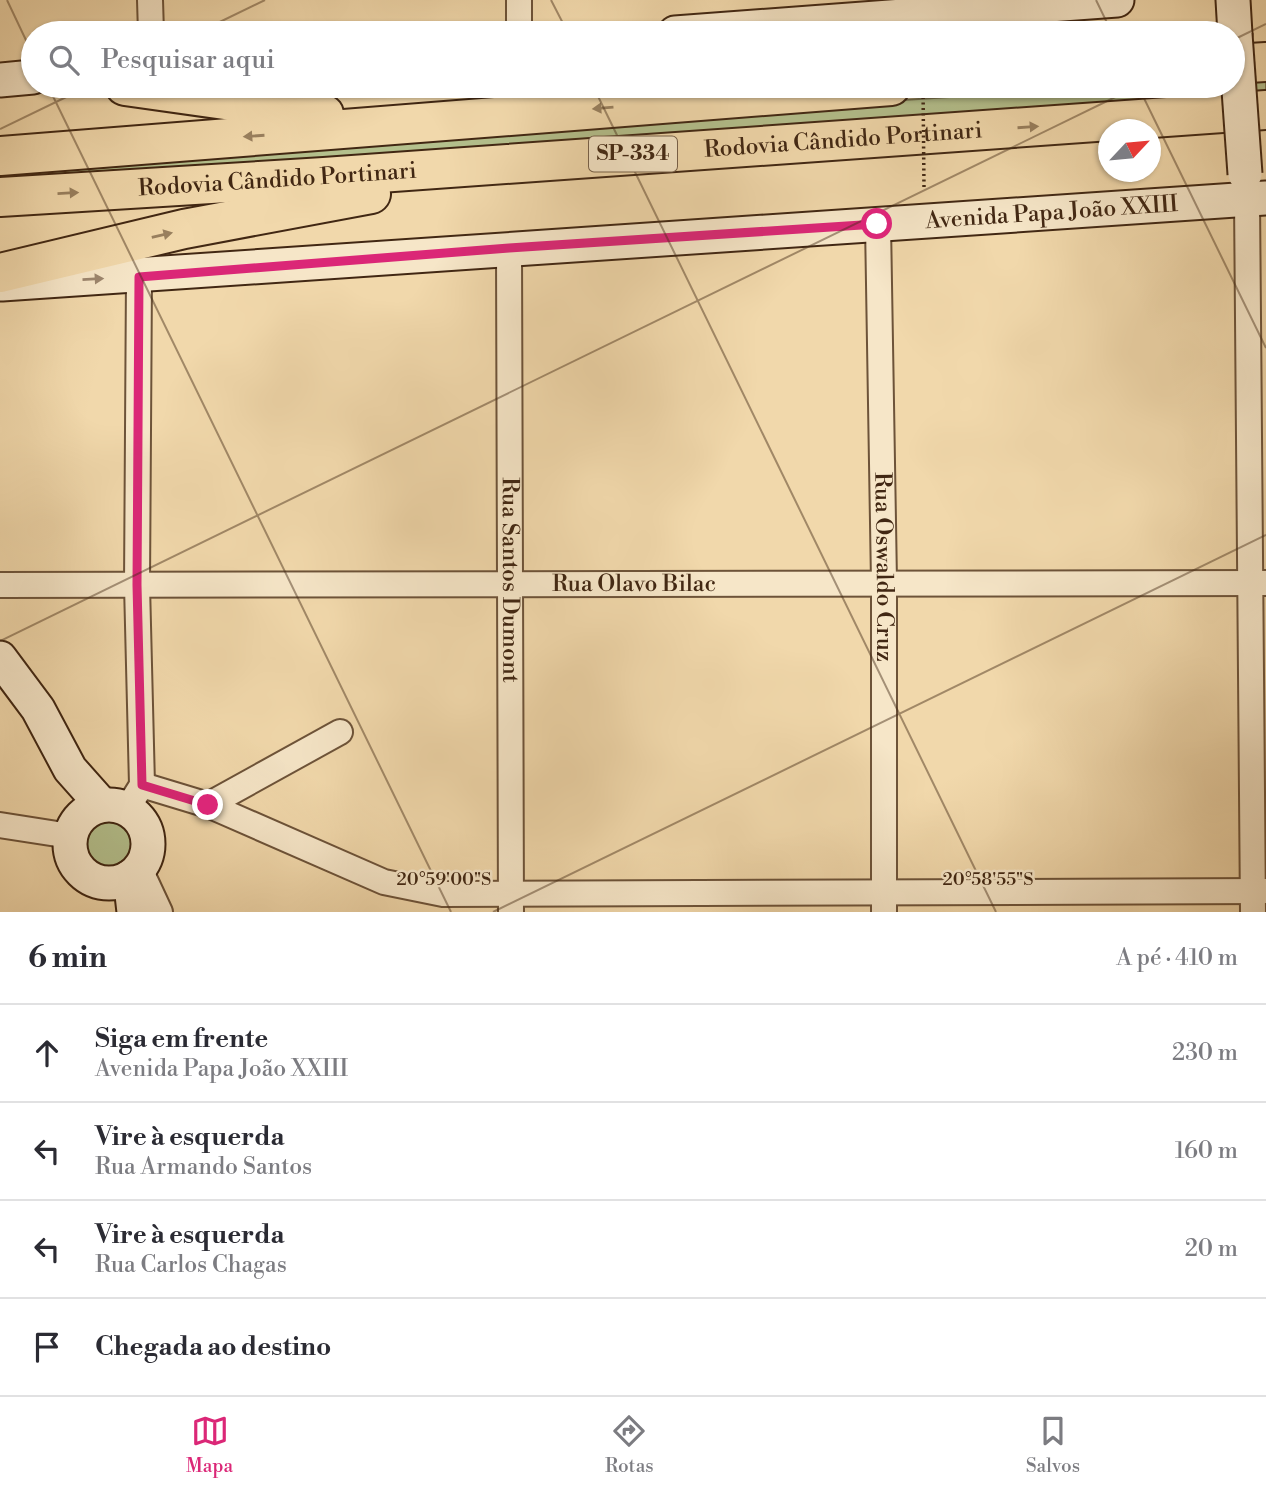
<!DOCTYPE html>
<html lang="pt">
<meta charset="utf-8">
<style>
:root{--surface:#fff;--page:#f7f7f7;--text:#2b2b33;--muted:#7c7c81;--line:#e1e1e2;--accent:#db2777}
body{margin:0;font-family:"Libre Bodoni",serif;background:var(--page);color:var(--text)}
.compass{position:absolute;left:1098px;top:119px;width:63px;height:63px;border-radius:50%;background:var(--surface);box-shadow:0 2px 5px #0004;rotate:64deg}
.stop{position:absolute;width:21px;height:21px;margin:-16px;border:5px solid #db2777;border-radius:50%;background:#fff}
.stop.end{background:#db2777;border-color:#fff;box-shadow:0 2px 7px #0008}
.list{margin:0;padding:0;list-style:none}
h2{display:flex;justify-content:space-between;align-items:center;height:91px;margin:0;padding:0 28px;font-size:30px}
h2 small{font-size:23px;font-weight:400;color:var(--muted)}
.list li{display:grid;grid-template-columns:46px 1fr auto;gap:21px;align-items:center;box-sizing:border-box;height:98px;padding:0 28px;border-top:2px solid var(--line)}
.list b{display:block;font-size:26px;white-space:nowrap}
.list p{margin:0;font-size:23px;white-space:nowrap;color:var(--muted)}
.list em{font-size:23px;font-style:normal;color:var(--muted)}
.icon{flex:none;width:38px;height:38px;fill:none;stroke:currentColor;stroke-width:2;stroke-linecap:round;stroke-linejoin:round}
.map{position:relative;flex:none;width:1266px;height:912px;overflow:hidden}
.search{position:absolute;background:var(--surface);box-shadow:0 2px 5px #0004;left:21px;right:21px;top:21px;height:77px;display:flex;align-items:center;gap:18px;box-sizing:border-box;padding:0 24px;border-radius:38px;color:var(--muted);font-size:26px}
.sheet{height:483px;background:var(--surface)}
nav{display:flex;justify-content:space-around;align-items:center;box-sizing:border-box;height:98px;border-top:2px solid var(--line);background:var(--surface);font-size:19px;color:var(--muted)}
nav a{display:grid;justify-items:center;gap:4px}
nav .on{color:var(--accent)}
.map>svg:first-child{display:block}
</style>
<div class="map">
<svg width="1266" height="912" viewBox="0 0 1266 912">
<rect width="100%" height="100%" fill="#f1d8ab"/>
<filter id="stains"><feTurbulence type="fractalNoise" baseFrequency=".00286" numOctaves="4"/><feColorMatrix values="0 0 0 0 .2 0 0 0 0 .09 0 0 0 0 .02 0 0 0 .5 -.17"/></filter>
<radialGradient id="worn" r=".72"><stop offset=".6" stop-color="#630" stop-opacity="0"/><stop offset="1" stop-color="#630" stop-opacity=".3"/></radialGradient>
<path fill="#b4c08d" stroke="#7a7450" stroke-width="2" d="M1266 76V98L0 181V171L888 101 1119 86H1233Z
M84 842a25 25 0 1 1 50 0a25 25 0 1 1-50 0Z"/>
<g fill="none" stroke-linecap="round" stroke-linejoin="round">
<defs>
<g id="street">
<path d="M150 0 151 33"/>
<path d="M519 0V33"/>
<path d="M1247 199 1253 912"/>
<path id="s1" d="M878 224 884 582V912"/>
<path id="s2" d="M509 248 511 912"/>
<path id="s3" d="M0 585 1266 583"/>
<path d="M142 785 208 805 384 882 443 894 1266 891"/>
<path d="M208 805 340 732"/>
<path d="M127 809 142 785 137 585 139 277"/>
<path d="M0 825 70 836"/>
<path d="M140 869 160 912"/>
</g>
<g id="secondary">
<path d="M1233 0 1235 34"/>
<path d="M675 33 1117 0"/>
<path d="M0 80 33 77"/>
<path id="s4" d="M2 284 1266 198"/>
<path d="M0 658 38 709 70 769 102 805"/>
<circle cx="109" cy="844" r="39"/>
<path d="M130 877 134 912"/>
</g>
<g id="highway">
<path d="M1233 64 1266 62"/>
<path d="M125 86 324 114"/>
<path d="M0 156 891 86"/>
<path id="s5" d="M0 197 324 177 1266 110"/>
<path d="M0 273 184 229 371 194"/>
</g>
</defs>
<use href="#street" stroke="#6d5339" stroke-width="28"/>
<use href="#secondary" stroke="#412713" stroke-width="37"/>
<use href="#highway" stroke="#412713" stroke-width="42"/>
<use href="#street" stroke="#f6e6c8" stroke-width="24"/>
<use href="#secondary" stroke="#f6e6c8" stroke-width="33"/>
<use href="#highway" stroke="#f1d8ab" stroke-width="38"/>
<defs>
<path id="secondary-bridge" d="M1235 34 1245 174"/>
</defs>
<use href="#secondary-bridge" stroke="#412713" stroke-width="37" stroke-linecap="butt"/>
<path stroke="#412713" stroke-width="3.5" stroke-dasharray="2 3.5" stroke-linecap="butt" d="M923 86 924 188"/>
<use href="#secondary-bridge" stroke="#f6e6c8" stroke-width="33"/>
</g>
<defs><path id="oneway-solid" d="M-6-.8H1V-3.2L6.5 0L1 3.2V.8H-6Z" transform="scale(1.75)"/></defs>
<g fill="#99805f">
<use href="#oneway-solid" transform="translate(603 108) rotate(175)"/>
<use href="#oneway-solid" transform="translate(1028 127) rotate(-4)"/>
<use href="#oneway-solid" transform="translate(254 136) rotate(176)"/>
<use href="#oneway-solid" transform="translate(68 193) rotate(-3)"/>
<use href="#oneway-solid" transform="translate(162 235) rotate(-13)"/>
</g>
<use fill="#9c866e" href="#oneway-solid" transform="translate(93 279) rotate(-3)"/>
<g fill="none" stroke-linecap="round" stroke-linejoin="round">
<path stroke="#db2777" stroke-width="9" d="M208 805 142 785 137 585 139 277 509 248 877 224"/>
</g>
<path fill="none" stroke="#412713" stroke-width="2" stroke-opacity="0.45" d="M7 0 33 55M551 0 568 33M1096 0 1112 33M197 33 265 0M1233 40 1266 24M48 86 451 912M593 86 996 912M1138 86 1266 348M0 129 89 86M0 641 1138 86M493 912 1266 535"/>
<g text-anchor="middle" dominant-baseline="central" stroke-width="5" stroke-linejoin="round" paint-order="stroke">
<rect fill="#f6e6c8" stroke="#776049" stroke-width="2" x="589" y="136.5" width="88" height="35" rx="5"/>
<g font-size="21" font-weight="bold" fill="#412713">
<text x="633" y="154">SP-334</text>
</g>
<g font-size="23" fill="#412713" stroke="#f6e6c8">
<text stroke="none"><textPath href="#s5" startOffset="845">Rodovia Cândido Portinari</textPath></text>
<text stroke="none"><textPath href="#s5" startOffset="278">Rodovia Cândido Portinari</textPath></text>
<text stroke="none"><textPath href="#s4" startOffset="1052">Avenida Papa João XXIII</textPath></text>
<text stroke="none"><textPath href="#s1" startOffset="343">Rua Oswaldo Cruz</textPath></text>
<text stroke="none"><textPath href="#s2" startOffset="332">Rua Santos Dumont</textPath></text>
<text stroke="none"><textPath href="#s3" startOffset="634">Rua Olavo Bilac</textPath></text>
</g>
</g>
<g font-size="18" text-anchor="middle" fill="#412713" stroke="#f6e6c8" stroke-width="5" stroke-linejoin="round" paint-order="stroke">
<text x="444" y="885">20°59'00"S</text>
<text x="988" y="885">20°58'55"S</text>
</g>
<rect width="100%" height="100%" filter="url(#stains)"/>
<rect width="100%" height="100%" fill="url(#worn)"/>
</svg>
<svg class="compass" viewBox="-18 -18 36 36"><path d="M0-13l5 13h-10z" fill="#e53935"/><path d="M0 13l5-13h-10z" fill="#7c7c81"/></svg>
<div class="stop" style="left:877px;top:224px"></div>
<div class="stop end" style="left:208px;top:805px"></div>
<div class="search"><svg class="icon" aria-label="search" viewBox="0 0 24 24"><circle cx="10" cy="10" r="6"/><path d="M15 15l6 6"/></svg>Pesquisar aqui</div>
</div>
<section class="sheet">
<h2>6 min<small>A pé · 410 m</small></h2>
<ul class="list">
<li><svg class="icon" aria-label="ahead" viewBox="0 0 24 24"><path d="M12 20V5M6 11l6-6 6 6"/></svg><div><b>Siga em frente</b><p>Avenida Papa João XXIII</p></div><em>230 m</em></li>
<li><svg class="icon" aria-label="left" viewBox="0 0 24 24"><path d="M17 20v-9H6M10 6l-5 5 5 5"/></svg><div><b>Vire à esquerda</b><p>Rua Armando Santos</p></div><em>160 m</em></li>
<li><svg class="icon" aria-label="left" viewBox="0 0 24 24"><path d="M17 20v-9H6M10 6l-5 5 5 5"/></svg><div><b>Vire à esquerda</b><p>Rua Carlos Chagas</p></div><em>20 m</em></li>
<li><svg class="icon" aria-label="arrive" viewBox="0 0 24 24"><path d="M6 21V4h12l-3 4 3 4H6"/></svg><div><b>Chegada ao destino</b></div></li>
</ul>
</section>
<nav>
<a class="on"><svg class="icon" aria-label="map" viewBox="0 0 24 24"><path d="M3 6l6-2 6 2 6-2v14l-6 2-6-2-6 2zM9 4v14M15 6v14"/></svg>Mapa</a>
<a><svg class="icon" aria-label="directions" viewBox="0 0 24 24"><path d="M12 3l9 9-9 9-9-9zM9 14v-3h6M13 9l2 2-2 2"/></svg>Rotas</a>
<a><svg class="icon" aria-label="saved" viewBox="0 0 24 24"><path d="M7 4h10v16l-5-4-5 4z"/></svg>Salvos</a>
</nav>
